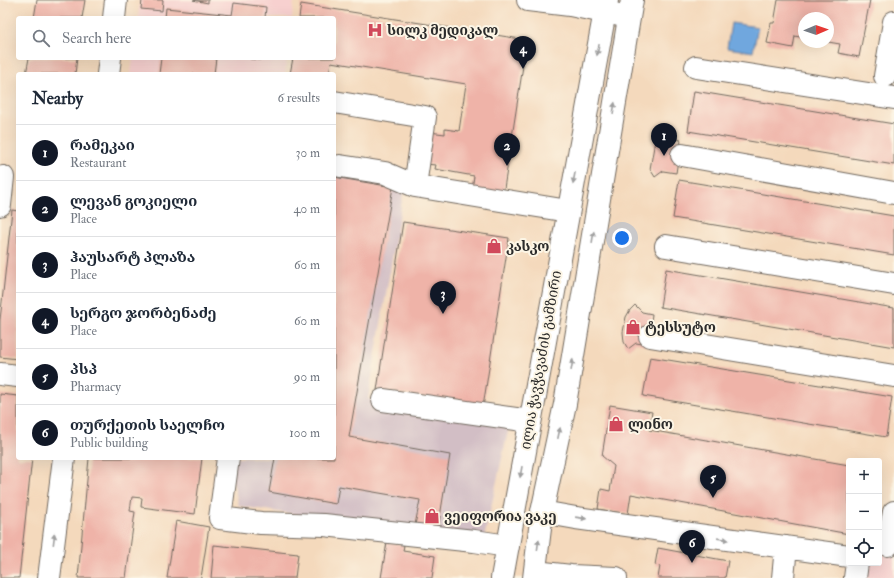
<!DOCTYPE html>
<meta charset="utf-8">
<style>
:root{--surface:#fff;--page:#f6f6f7;--text:#1f2937;--muted:#747a83;--line:#e0e1e3;--accent:#111827}
body{margin:0;font-family:"IM FELL Double Pica","Noto Serif Georgian",serif;background:var(--page);color:var(--text)}
.controls{position:absolute;right:12px;bottom:12px;display:grid;overflow:hidden;border-radius:4px;box-shadow:0 4px 16px #0002}
.controls button{width:36px;height:36px;display:grid;place-items:center;padding:0;border:0;border-bottom:1px solid var(--line);background:var(--surface);color:var(--text);font:20px sans-serif}
.compass{position:absolute;left:798px;top:12px;width:36px;height:36px;border-radius:50%;background:var(--surface);box-shadow:0 4px 16px #0002;rotate:88deg}
.you{position:absolute;left:622px;top:238px;width:14px;height:14px;margin:-10px;border:3px solid #fff;border-radius:50%;background:#1a73e8;box-shadow:0 0 0 6px #1a73e833}
.badge{display:grid;place-items:center;width:26px;height:26px;border-radius:50%;background:var(--accent);color:#fff;font-size:13px;font-weight:700}
.pin{position:absolute;translate:-50% -33px;filter:drop-shadow(0 1px 2px #0008)}
.pin::after{content:'';position:absolute;top:21px;width:14px;height:12px;background:inherit;clip-path:polygon(0 0,100% 0,50% 100%)}
.list{margin:0;padding:0;list-style:none}
h2{display:flex;justify-content:space-between;align-items:center;height:52px;margin:0;padding:0 16px;font-size:17px}
h2 small{font-size:13px;font-weight:400;color:var(--muted)}
.list li{display:grid;grid-template-columns:26px 1fr auto;gap:12px;align-items:center;box-sizing:border-box;height:56px;padding:0 16px;border-top:1px solid var(--line)}
.list b{display:block;font-size:15px;white-space:nowrap}
.list p{margin:0;font-size:13px;white-space:nowrap;color:var(--muted)}
.list em{font-size:13px;font-style:normal;color:var(--muted)}
.icon{flex:none;width:22px;height:22px;fill:none;stroke:currentColor;stroke-width:2;stroke-linecap:round;stroke-linejoin:round}
.map{position:relative;flex:none;width:894px;height:578px;overflow:hidden}
.search{position:absolute;background:var(--surface);box-shadow:0 4px 16px #0002;left:16px;top:16px;width:320px;height:44px;display:flex;align-items:center;gap:10px;box-sizing:border-box;padding:0 14px;border-radius:4px;color:var(--muted);font-size:15px}
.panel{position:absolute;background:var(--surface);box-shadow:0 4px 16px #0002;left:16px;top:72px;width:320px;height:388px;border-radius:4px}
.map>svg:first-child{display:block}
</style>
<div class="map">
<svg width="894" height="578" viewBox="0 0 894 578">
<rect width="100%" height="100%" fill="#fcf5e5"/>
<filter id="ink" filterUnits="userSpaceOnUse"><feTurbulence type="fractalNoise" baseFrequency=".025" numOctaves="2"/><feDisplacementMap in="SourceGraphic" scale="8" xChannelSelector="R" yChannelSelector="G"/><feConvolveMatrix kernelMatrix="1 2 1 2 8 2 1 2 1" color-interpolation-filters="sRGB"/></filter>
<filter id="wash" filterUnits="userSpaceOnUse"><feTurbulence type="fractalNoise" baseFrequency=".012" numOctaves="4" result="noise"/><feDisplacementMap in="SourceGraphic" scale="16" xChannelSelector="R" yChannelSelector="G"/><feGaussianBlur stdDeviation="0.9" result="paint"/><feColorMatrix in="noise" values="0 0 0 0 0 0 0 0 0 0 0 0 0 0 0 0 0 1.4 0 .05"/><feComposite in="paint" operator="in"/></filter>
<g filter="url(#wash)">
<rect width="100%" height="100%" fill="#f4d9bc"/>
<path fill="#f7d0cf" d="M140 0H289L294 1 292 18H138Z
M133 58H287L285 74H131Z
M888 545H894V578H862V573L871 563H879V555Z"/>
<path fill="#d2bec5" d="M334 174 405 183 368 399 511 418 483 543 239 506 227 458H334Z"/>
<path fill="#6fa7de" stroke="#4d6984" d="M731 23 758 27 753 52 727 48Z"/>
<g id="blocks">
<path fill="#efb3a8" d="M37 0H85L82 18H34Z
M142 0H163L162 11 141 9Z
M193 0H208V3Z
M778 0H870L859 57 838 53 840 44 828 42V18H804V38L795 36 793 48 767 43 771 23H774Z
M234 3 266 7 265 18H165L166 8 232 15Z
M301 4 527 40 503 195 472 190 474 176 435 169 436 165 424 164 429 132 445 134V129L459 131 466 84 331 62 329 74H290L293 58H334V18H299Z
M29 58H77L75 74H26Z
M161 58H216L214 74H159Z
M250 58H260V60L250 59Z
M694 91 894 124V165L688 131Z
M662 131 668 138 681 140 676 173 663 171 655 177 650 169 656 135Z
M334 177 393 187 349 437 450 455 438 529 415 525 420 500 339 486 336 504 269 492 275 458H334Z
M679 180 894 216V255L673 218Z
M12 210 18 211V359L0 357V320Z
M403 222 509 238 483 407 377 390Z
M666 269 894 308V347L660 307Z
M635 305 642 312 652 314 648 345 636 343 628 349 624 342 623 332 626 317 630 310Z
M650 357 892 397 886 437 643 396Z
M0 394 18 396V458H32L19 578H0Z
M610 405 652 412 649 430 849 465V534L631 494 628 514 598 509 601 489 610 491 614 466 602 456Z
M89 458H202L195 514 141 507 142 498 132 497 130 511 135 512 126 578H78Z
M176 521 209 527 201 578H167Z
M387 542 404 545 403 551 435 556 432 578H381Z
M214 545 298 554 295 578H211Z
M658 548 728 561 725 578H658L660 566 655 565Z"/>
</g>
</g>
<g filter="url(#ink)">
<use href="#blocks" fill-opacity="0" stroke="#71685e" stroke-width="1"/>
<g fill="none" stroke-linecap="round" stroke-linejoin="round">
<defs>
<path id="minor" d="M528 0 570 5 629 17
M114 18 116 0
M696 67 894 98
M108 74 110 58
M885 76 894 22
M334 102 425 117 415 186 568 211
M682 155 894 193
M340 166 385 173 415 186
M0 205 3 177
M666 246 894 284
M650 336 894 376
M0 374 18 376
M383 400 530 421
M228 458 220 518 261 523 324 525 474 541 508 546
M542 512 576 518 849 556
M888 545 894 512
M535 572 571 576 616 578
M49 578 64 458
M783 578 786 547
M855 578 857 563"/>
<path id="major" d="M502 578 607 0
M534 578 542 512 565 404 632 0"/>
</defs>
<use href="#minor" stroke="#71685e" stroke-width="24"/>
<use href="#major" stroke="#71685e" stroke-width="24"/>
<use href="#minor" stroke="#fff" stroke-width="22"/>
<use href="#major" stroke="#fff" stroke-width="22"/>
</g>
<defs><path id="oneway-solid" d="M-6-.8H1V-3.2L6.5 0L1 3.2V.8H-6Z"/></defs>
<g fill="#a0a0a0">
<use href="#oneway-solid" transform="translate(598 50) rotate(101)"/>
<use href="#oneway-solid" transform="translate(614 108) rotate(-81)"/>
<use href="#oneway-solid" transform="translate(574 178) rotate(101)"/>
<use href="#oneway-solid" transform="translate(593 237) rotate(-81)"/>
<use href="#oneway-solid" transform="translate(572 365) rotate(-81)"/>
<use href="#oneway-solid" transform="translate(559 433) rotate(-78)"/>
<use href="#oneway-solid" transform="translate(521 472) rotate(100)"/>
<use href="#oneway-solid" transform="translate(581 518) rotate(8)"/>
<use href="#oneway-solid" transform="translate(54 539) rotate(-83)"/>
<use href="#oneway-solid" transform="translate(723 539) rotate(8)"/>
<use href="#oneway-solid" transform="translate(538 545) rotate(-83)"/>
</g>
</g>
<defs>
<symbol id="hospital-bare" viewBox="-9 -9 18 18"><path d="M-5-5h3v3.5h4V-5h3V5h-3V1.5h-4V5h-3Z" fill="#d1495b" stroke="#fcf5e5" stroke-width="2.5" paint-order="stroke"/></symbol>
<symbol id="shop-bare" viewBox="-9 -9 18 18"><path d="M-5-2.5h2.3a2.7 3.5 0 0 1 5.4 0H5L5.5 6h-11ZM-1.5-2.5h3a1.5 2.3 0 0 0-3 0Z" fill="#d1495b" stroke="#fcf5e5" stroke-width="2.5" paint-order="stroke"/></symbol>
</defs>
<g fill-rule="evenodd">
<use href="#hospital-bare" x="364" y="19" width="22" height="22"/>
<use href="#shop-bare" x="483" y="235" width="22" height="22"/>
<use href="#shop-bare" x="622" y="316" width="22" height="22"/>
<use href="#shop-bare" x="605" y="413" width="22" height="22"/>
<use href="#shop-bare" x="421" y="505" width="22" height="22"/>
</g>
<g text-anchor="middle" dominant-baseline="central" stroke-width="4" stroke-linejoin="round" paint-order="stroke">
<g font-size="14" font-weight="bold" fill="#2b2b2b" stroke="#fcf5e5" text-anchor="start">
<text x="387" y="30">სილკ მედიკალ</text>
<text x="506" y="246">კასკო</text>
<text x="645" y="327">ტესსუტო</text>
<text x="628" y="424">ლინო</text>
<text x="444" y="516">ვეიფორია ვაკე</text>
</g>
<g font-size="14" fill="#2b2b2b" stroke="#fcf5e5">
<text transform="translate(541 360) rotate(-80)">ილია ჭავჭავაძის გამზირი</text>
</g>
</g>
</svg>
<div class="controls">
<button>+</button>
<button>−</button>
<button><svg class="icon" aria-label="locate" viewBox="0 0 24 24"><circle cx="12" cy="12" r="6"/><path d="M12 2v4M12 18v4M2 12h4M18 12h4"/></svg></button>
</div>
<svg class="compass" viewBox="-18 -18 36 36"><path d="M0-13l5 13h-10z" fill="#e53935"/><path d="M0 13l5-13h-10z" fill="#747a83"/></svg>
<div class="you"></div>
<div class="pin badge" style="left:664px;top:156px">1</div>
<div class="pin badge" style="left:507px;top:166px">2</div>
<div class="pin badge" style="left:443px;top:314px">3</div>
<div class="pin badge" style="left:523px;top:69px">4</div>
<div class="pin badge" style="left:713px;top:498px">5</div>
<div class="pin badge" style="left:692px;top:563px">6</div>
<div class="search"><svg class="icon" aria-label="search" viewBox="0 0 24 24"><circle cx="10" cy="10" r="6"/><path d="M15 15l6 6"/></svg>Search here</div>
<section class="panel">
<h2>Nearby<small>6 results</small></h2>
<ul class="list">
<li><span class="badge">1</span><div><b>რამეკაი</b><p>Restaurant</p></div><em>30 m</em></li>
<li><span class="badge">2</span><div><b>ლევან გოკიელი</b><p>Place</p></div><em>40 m</em></li>
<li><span class="badge">3</span><div><b>ჰაუსარტ პლაზა</b><p>Place</p></div><em>60 m</em></li>
<li><span class="badge">4</span><div><b>სერგო ჯორბენაძე</b><p>Place</p></div><em>60 m</em></li>
<li><span class="badge">5</span><div><b>პსპ</b><p>Pharmacy</p></div><em>90 m</em></li>
<li><span class="badge">6</span><div><b>თურქეთის საელჩო</b><p>Public building</p></div><em>100 m</em></li>
</ul>
</section>
</div>
